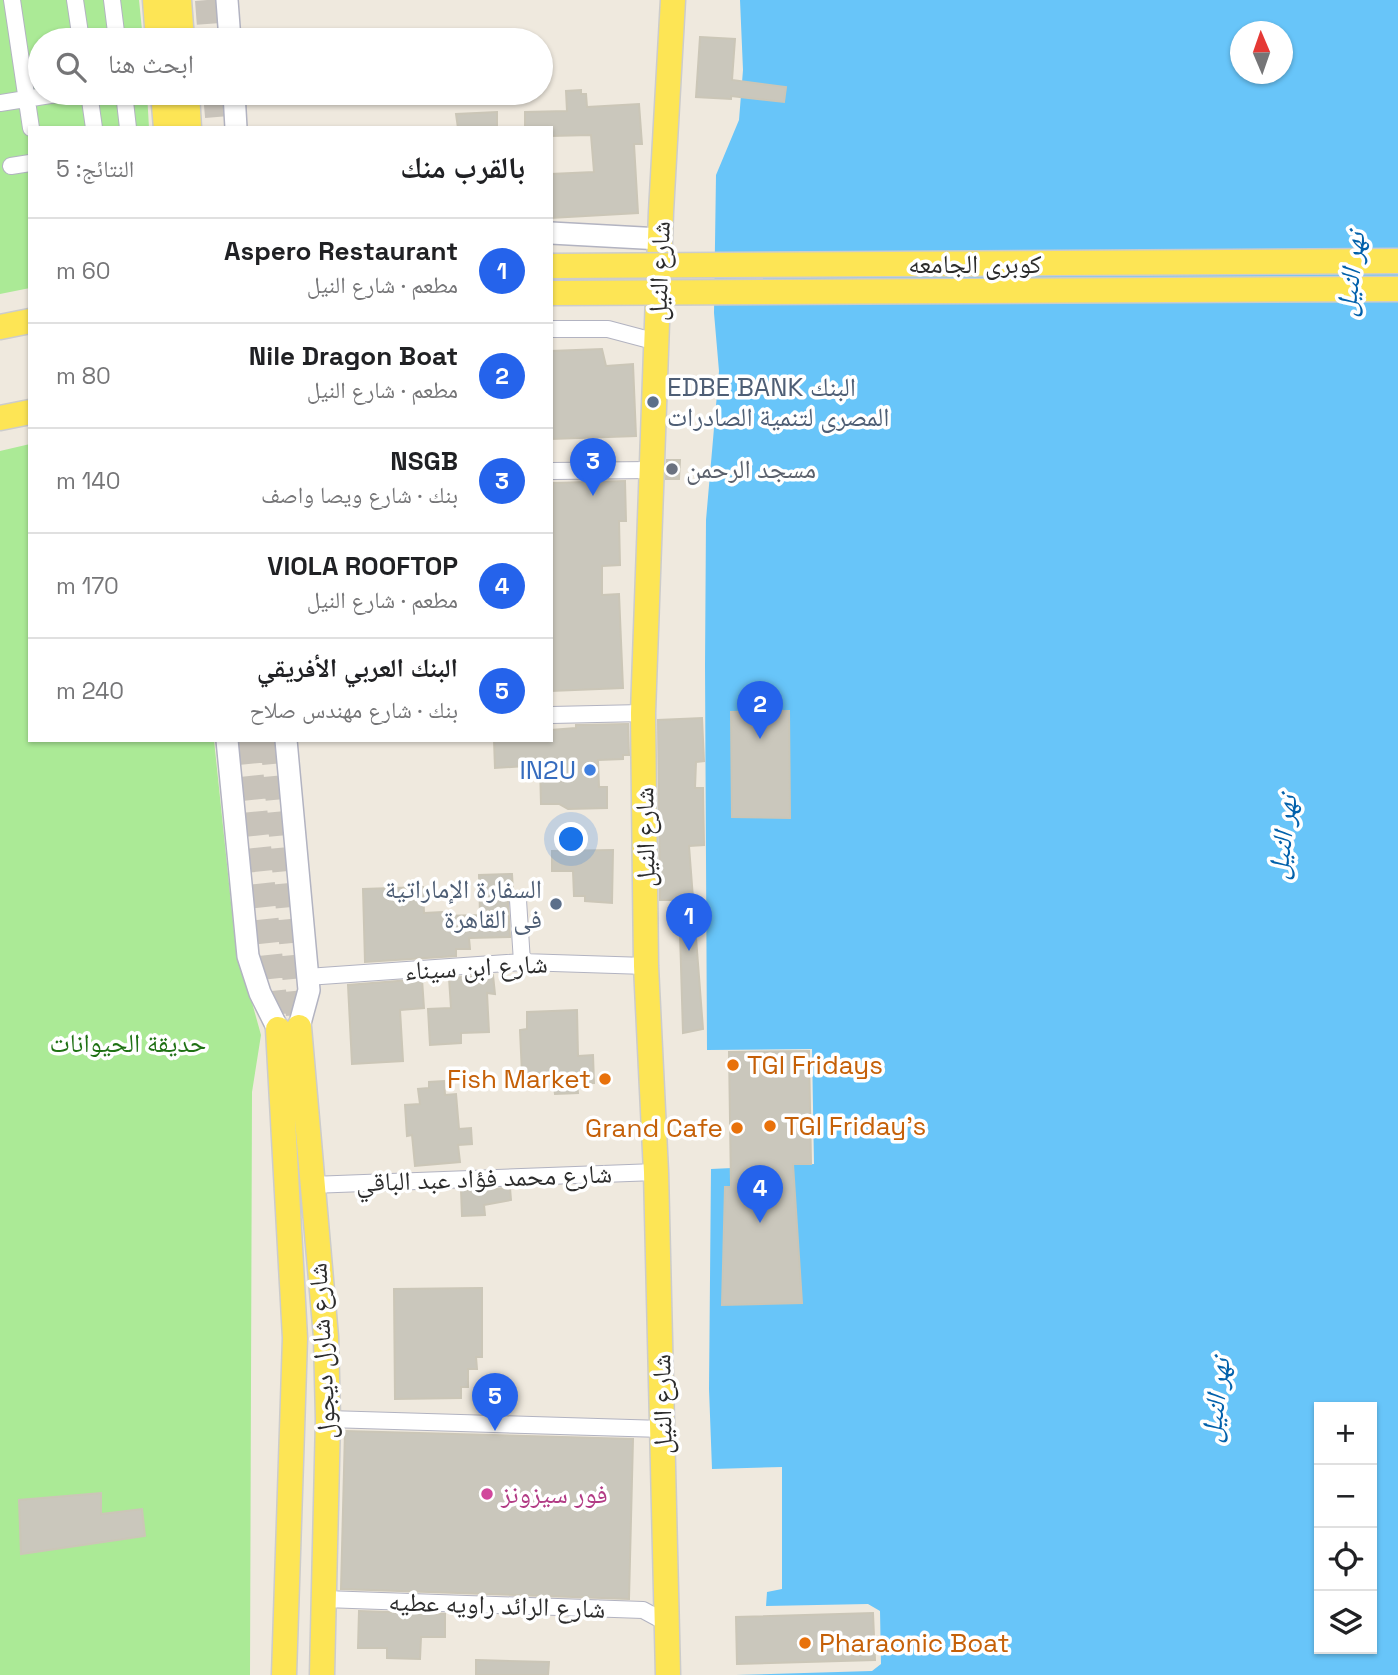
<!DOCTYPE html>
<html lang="ar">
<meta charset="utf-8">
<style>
:root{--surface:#fff;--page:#f2f2f2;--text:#202124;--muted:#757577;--line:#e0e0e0;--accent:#2563eb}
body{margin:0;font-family:"Space Grotesk","Noto Naskh Arabic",sans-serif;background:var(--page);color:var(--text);direction:rtl}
.controls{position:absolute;right:21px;bottom:21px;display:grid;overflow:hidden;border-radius:0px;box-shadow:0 2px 5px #0004}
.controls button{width:63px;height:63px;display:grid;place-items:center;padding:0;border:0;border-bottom:2px solid var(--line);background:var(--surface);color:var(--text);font:35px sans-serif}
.compass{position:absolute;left:1230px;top:21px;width:63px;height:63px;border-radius:50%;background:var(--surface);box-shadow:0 2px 5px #0004;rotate:358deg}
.you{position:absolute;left:572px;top:840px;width:24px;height:24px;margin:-18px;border:5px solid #fff;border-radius:50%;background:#1a73e8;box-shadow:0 0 0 10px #1a73e833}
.badge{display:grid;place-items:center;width:46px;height:46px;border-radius:50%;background:var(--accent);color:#fff;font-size:23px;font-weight:700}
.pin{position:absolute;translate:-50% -58px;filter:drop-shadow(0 2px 4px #0008)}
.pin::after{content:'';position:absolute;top:37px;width:24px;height:21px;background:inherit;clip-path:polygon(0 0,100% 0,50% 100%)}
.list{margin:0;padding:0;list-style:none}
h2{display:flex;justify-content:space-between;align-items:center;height:91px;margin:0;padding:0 28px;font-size:30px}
h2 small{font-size:23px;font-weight:400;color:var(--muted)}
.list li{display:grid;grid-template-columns:46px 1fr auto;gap:21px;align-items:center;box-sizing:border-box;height:105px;padding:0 28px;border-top:2px solid var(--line)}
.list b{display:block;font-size:26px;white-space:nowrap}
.list p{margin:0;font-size:23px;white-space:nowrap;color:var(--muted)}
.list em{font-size:23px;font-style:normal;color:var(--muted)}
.icon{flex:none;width:38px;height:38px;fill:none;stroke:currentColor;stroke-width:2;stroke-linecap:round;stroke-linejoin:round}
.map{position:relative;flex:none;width:1398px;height:1675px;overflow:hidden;direction:ltr}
.search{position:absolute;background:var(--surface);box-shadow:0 2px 5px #0004;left:28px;top:28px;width:525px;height:77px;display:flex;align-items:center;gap:18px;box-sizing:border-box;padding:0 24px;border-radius:38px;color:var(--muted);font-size:26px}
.panel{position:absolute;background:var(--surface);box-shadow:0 2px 5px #0004;left:28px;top:126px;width:525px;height:616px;border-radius:0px;direction:rtl}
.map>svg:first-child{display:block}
</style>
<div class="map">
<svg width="1398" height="1675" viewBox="0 0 1398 1675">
<rect width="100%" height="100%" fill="#efe9de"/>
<path fill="#abea96" d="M0 0H139L143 40H40V93H147L149 128H30V288L0 294Z
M30 444V740H214L235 941 261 1035 252 1092 250 1675H0V451Z"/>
<path fill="#68c5f9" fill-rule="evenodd" d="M740 0H1398V1675H736L872 1671 881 1664 880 1611 868 1604 766 1606 767 1592 782 1589V1467L712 1469 709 1389 711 1169 814 1164 812 1049 707 1050 705 665 706 520 719 371 714 313 716 175 739 120 743 70ZM1240 32H1282V74H1240ZM1319 1407H1372V1649H1319Z"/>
<path fill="#cac7bc" stroke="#cbc6b7" stroke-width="2" d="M700 37 735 39 732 80 786 87 784 102 731 96V99L696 97Z
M581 90V94H586L587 107 639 104 642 144H634L638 213 551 218V174L594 172 591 135 551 136V128H525V112L567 111 566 91Z
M497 112V128H458L456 114Z
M602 349 606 366 633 364 636 436 551 439V351Z
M667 460H680L679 479H666Z
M625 481 626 521H619L620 565 602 566V595L619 594 623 688 551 691 553 483Z
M789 711 790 818 732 817 731 712Z
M702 718 704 761 696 762 695 788H703L704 845 689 846 703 1029 683 1033 679 900H660L658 720Z
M628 724 629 755H623V759L598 760 599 787H607V808L568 809 559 804H541L540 765 495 768 494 740H551V730L576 728V725Z
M613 850 612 903 585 901V896H574L573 871H552V851Z
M512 874 513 891 508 901 510 937 469 938 470 949H456V956L365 962 363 889 423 887 424 913 442 912V916L480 915 479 875Z
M493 975 495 994 487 993 489 1032 461 1033V1043L430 1045 428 1009 451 1008 449 978Z
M422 979 424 1008 400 1010 403 1061 352 1064 348 985Z
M577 1010 578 1056 593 1055 594 1083H577L578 1093 555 1094 554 1087H548V1074H522L520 1030 527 1029V1012Z
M809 1051 811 1164H793L802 1303 722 1305 725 1187H731L729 1052Z
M444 1081 445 1095 456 1094 459 1129 471 1128 472 1144 458 1145 460 1162 415 1166 412 1135 407 1136 405 1105 420 1104 418 1089 429 1088V1082Z
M510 1188 511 1200 484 1205 485 1215 462 1216 461 1190Z
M482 1288V1357H476L477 1369H468V1387H461V1398L395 1399 394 1289Z
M345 1431 633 1439 629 1599 341 1589Z
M101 1493V1514L142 1509 145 1536 21 1554 19 1500Z
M359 1611 445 1614V1637H421L420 1659 387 1658V1648H358Z
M873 1613 875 1660 737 1664 736 1617Z
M476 1660 549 1662 548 1675H476Z"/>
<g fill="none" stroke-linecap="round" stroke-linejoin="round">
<path stroke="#c8c3ba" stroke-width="24" stroke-dasharray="24 12" stroke-linecap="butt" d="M207 0 210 40
M215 93 218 128
M248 740 278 1029
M272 740 299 1027"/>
<defs>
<path id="street" d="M12 0 31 128
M75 0 81 40
M112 0 117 40
M89 93 94 128
M124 93 128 128
M0 103 63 93
M11 166 30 163
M551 329H608L657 342
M551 471 651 470
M551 715 643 713
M518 900 522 962
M307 977 522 962 646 966
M311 1185 656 1172
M328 1419 663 1429
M324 1599 643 1610 667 1623"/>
<path id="secondary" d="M227 0 230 40
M234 93 236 128
M551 233 661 239
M227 740 248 956 260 993 278 1029
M286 740 309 990 299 1027"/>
<path id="primary" d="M155 0 158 40
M179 0 182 40
M163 93 166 128
M187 93 189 128
M0 327 30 321
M0 418 30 412
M299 1027 326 1337 328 1419 322 1675
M278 1029 295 1338 284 1675
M668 1675 656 1172 646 966 643 713 661 212 673 0"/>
</defs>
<use href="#street" stroke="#b2b3c1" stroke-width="18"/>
<use href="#secondary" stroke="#b2b3c1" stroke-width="24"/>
<use href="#primary" stroke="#ccc" stroke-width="27"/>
<use href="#street" stroke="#fff" stroke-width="16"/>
<use href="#secondary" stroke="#fff" stroke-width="21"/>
<use href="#primary" stroke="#fde555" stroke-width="24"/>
<defs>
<path id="primary-bridge" d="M551 266 1398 261
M551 293 1398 289"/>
</defs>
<use href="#primary-bridge" stroke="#ccc" stroke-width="27" stroke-linecap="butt"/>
<use href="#primary-bridge" stroke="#fde555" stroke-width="24"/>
</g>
<g fill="#5c6f8a" stroke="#fff" stroke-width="2.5">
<circle cx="653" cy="402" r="7"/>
<circle cx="556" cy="904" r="7"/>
</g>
<circle fill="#6b7280" stroke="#fff" stroke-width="2.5" cx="672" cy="469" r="7"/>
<circle fill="#3f7fe0" stroke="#fff" stroke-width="2.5" cx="590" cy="770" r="7"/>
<g fill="#e8710a" stroke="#fff" stroke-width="2.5">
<circle cx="733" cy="1065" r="7"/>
<circle cx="605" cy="1079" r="7"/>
<circle cx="770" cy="1126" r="7"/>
<circle cx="737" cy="1128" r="7"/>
<circle cx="805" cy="1643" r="7"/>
</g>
<circle fill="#d1479c" stroke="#fff" stroke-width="2.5" cx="487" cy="1494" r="7"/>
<g text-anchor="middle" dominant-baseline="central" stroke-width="7" stroke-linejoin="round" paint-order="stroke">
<g font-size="26" fill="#2c2c2c" stroke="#fff">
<text x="975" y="264">كوبرى الجامعه</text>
<text transform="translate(659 271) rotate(-88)">شارع النيل</text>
<text transform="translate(645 837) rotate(-91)">شارع النيل</text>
<text transform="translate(476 967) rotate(-3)">شارع ابن سيناء</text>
<text transform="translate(484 1178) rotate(-2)">شارع محمد فؤاد عبد الباقي</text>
<text transform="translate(322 1351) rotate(-93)">شارع شارل ديجول</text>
<text transform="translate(662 1404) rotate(-91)">شارع النيل</text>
<text transform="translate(497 1605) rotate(2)">شارع الرائد راويه عطيه</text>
</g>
<g font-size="26" fill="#4e5e75" stroke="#fff" text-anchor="start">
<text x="667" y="387">EDBE BANK البنك<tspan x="667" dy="30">المصرى لتنمية الصادرات</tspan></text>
<text x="542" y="889" text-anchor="end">السفارة الإماراتية<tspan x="542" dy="30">فى القاهرة</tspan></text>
</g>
<g font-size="26" fill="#5b616d" stroke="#fff" text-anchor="start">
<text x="686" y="469">مسجد الرحمن</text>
</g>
<g font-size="26" fill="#366cbe" stroke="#fff" text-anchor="end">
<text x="576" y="770">IN2U</text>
</g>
<g font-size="26" fill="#1f7114" stroke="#fff">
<text x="128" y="1043">حديقة الحيوانات</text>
</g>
<g font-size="26" fill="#c56008" stroke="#fff" text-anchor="start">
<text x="747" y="1065">TGI Fridays</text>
<text x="591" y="1079" text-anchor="end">Fish Market</text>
<text x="784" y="1126">TGI Friday's</text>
<text x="723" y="1128" text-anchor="end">Grand Cafe</text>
<text x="819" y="1643">Pharaonic Boat</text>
</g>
<g font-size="26" fill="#b23c85" stroke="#fff" text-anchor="start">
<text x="501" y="1494">فور سيزونز</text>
</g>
<g font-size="28" font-style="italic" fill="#0261ab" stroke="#fff">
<text transform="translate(1350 274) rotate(-83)">نهر النيل</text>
<text transform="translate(1282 837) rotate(-83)">نهر النيل</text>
<text transform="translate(1215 1400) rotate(-83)">نهر النيل</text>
</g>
</g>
</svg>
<div class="controls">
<button>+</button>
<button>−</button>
<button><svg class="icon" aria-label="locate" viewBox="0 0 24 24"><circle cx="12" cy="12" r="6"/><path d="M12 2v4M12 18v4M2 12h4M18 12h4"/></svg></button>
<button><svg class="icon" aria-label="layers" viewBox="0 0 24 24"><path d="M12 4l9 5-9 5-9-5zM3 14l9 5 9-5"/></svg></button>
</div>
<svg class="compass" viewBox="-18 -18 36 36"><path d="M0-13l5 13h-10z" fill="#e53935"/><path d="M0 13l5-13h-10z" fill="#757577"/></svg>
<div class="you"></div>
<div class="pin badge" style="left:689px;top:951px">1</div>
<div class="pin badge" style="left:760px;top:739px">2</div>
<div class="pin badge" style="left:593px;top:496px">3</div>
<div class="pin badge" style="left:760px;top:1223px">4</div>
<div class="pin badge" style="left:495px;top:1431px">5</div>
<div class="search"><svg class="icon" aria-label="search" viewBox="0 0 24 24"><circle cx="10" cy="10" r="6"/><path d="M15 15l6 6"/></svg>ابحث هنا</div>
<section class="panel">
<h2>بالقرب منك<small>النتائج: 5</small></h2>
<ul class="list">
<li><span class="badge">1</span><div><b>Aspero Restaurant</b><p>مطعم · شارع النيل</p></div><em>60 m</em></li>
<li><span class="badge">2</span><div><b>Nile Dragon Boat</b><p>مطعم · شارع النيل</p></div><em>80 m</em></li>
<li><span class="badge">3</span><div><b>NSGB</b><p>بنك · شارع ويصا واصف</p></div><em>140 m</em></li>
<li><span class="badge">4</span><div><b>VIOLA ROOFTOP</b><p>مطعم · شارع النيل</p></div><em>170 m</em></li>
<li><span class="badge">5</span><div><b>البنك العربي الأفريقي</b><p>بنك · شارع مهندس صلاح</p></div><em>240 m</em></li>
</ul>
</section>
</div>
